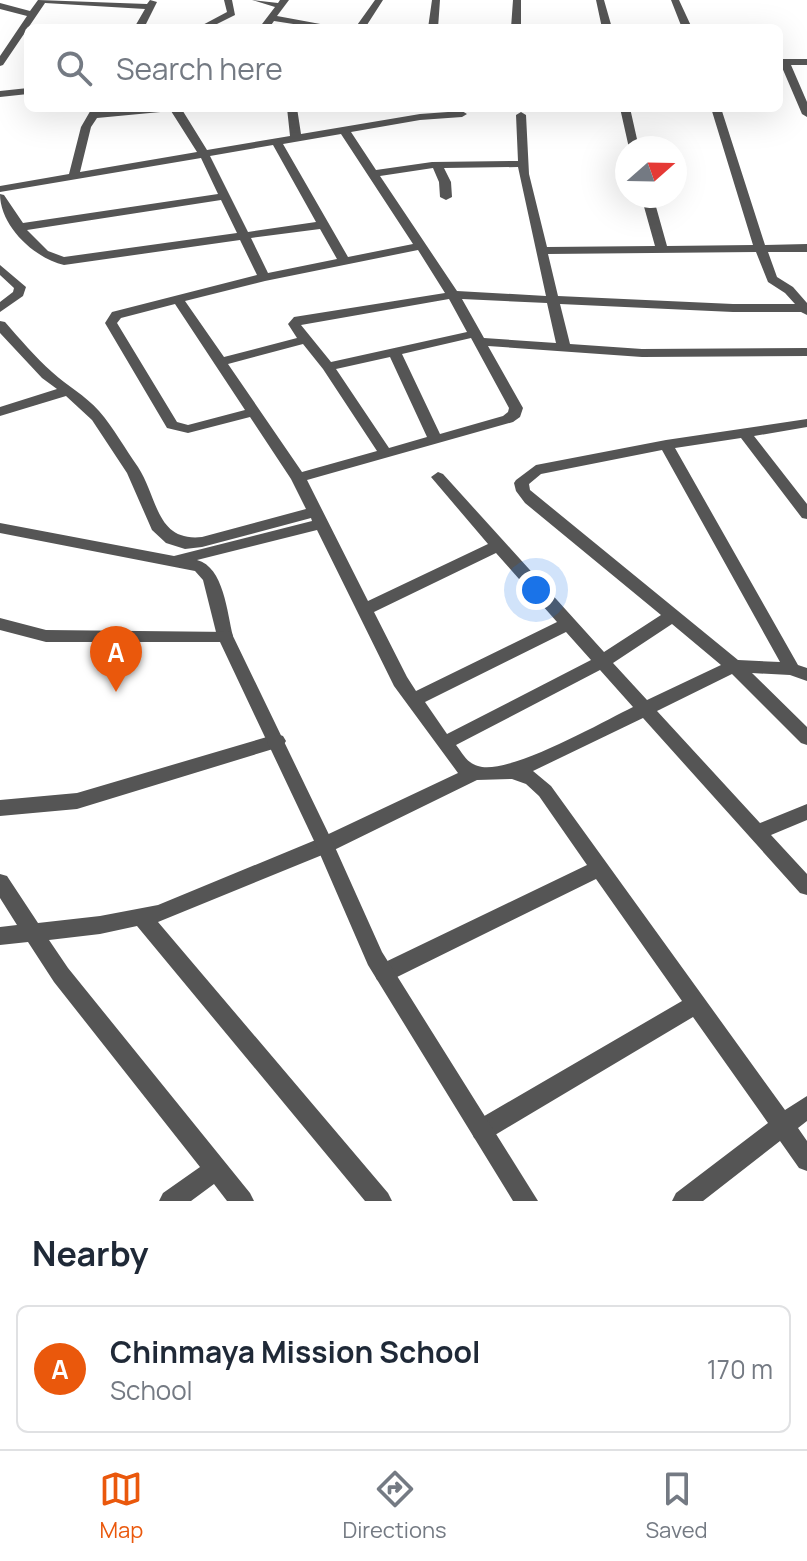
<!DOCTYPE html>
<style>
:root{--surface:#fff;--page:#f6f6f7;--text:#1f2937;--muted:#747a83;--line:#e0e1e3;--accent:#ea580c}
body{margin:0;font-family:Manrope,sans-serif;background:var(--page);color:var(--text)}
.compass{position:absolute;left:615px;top:136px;width:72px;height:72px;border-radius:50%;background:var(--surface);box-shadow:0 8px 32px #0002;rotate:70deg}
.you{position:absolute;left:536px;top:590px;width:28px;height:28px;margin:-20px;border:6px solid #fff;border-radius:50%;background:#1a73e8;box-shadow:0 0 0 12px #1a73e833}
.badge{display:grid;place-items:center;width:52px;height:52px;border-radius:50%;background:var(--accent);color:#fff;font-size:26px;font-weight:700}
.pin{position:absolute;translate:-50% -66px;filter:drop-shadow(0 2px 4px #0008)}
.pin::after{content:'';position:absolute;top:42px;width:28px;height:24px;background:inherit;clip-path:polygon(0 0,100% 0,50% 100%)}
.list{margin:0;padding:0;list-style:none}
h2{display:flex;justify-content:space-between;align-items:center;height:104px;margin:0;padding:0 32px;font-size:34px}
h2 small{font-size:26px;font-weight:400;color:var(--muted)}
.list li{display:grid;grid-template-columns:52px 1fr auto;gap:24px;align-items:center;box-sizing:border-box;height:128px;margin:0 16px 16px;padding:0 16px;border:2px solid var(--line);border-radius:12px}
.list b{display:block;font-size:30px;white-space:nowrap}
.list p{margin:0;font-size:26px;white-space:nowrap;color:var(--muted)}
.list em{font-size:26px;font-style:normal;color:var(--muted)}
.icon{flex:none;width:44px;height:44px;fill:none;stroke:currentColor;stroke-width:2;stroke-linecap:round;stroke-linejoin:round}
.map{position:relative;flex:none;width:807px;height:1201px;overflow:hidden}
.search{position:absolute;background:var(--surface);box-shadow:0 8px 32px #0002;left:24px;right:24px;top:24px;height:88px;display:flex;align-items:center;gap:20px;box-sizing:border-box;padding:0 28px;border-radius:12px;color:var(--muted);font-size:30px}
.sheet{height:248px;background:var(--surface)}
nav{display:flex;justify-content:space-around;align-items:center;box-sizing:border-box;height:112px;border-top:2px solid var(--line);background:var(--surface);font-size:22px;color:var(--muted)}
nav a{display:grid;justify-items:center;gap:4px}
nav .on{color:var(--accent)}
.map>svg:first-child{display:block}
</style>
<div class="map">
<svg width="807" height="1201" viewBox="0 0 807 1201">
<rect width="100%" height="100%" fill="#fff"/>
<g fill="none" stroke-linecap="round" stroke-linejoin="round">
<path fill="#555" fill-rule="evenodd" d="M38 0 147 4 150 0 157 2 144 28H134L145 9 45 3 3 65 0 66V56L27 16 0 9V3L30 11Z
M224 0H232L235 15 209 28H197L227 12Z
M252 0 278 3 280 0H289L277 16 342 28H319L274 21 269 28H259L275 7Z
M375 0H383L365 28H355Z
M432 0H440L438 28H428Z
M513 0H521V28H511Z
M596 0H604L612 28H602Z
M671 0H679L692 28H682Z
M779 59H807V65H791L807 102V117L802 114 781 65H779Z
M28 88V94L0 97V91Z
M92 108H102L100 111 181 108 207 150 290 136 287 108H297L301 134 420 114 462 111 467 114 462 117 420 120 351 132 376 170 432 162 518 161 516 115 521 112 526 115 529 174 547 247 655 246 641 196H653L667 246 753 245 711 108H721L765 245 807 244V252H768L777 277 793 287 807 303V315L801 312H733L560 304 570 344 642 349 807 348V356L642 357 488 346 523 408 520 417 513 422 307 480 368 601 488 544 431 477 438 472 443 474 604 652 661 615 525 503 516 491 514 483 516 480 536 465 666 440 807 419V427L754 436 807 504V519L802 518 741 438 675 448 798 665 807 668V681L790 675 752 673 807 727V745L801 743 732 674 657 711 760 823 807 804V820L771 835 807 874V895L800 893 643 718 533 771 551 786 785 1110 807 1096V1121L798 1128 807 1141V1171L799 1168 780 1141 703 1201H672L676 1193 768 1123 693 1017 490 1138 482 1141 474 1138 471 1130 474 1122 682 1001 596 879 391 980 384 982 377 980 374 973 377 966 587 865 539 796 526 784 512 779 477 780 332 851 158 922 388 1193 392 1201H365L137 926 100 934 49 940 68 968 250 1193 254 1201H227L214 1184 191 1201H159L163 1193 200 1167 54 982 28 942 0 945V927L17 925 0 898V874L7 876 38 923 100 916 158 905 318 839 458 773 394 686 317 530 197 560C224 567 227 613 233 636L231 640H219L217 636 203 580 195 571 0 533V523L174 556 312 521 311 518 202 547 185 549 166 543 152 530 127 473 92 420 66 396 0 416V407L57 389 42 378 0 333V321L5 322C20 339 35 357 52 372 67 386 85 395 99 411 114 428 125 449 138 467 158 498 156 542 202 537L306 509 291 479 250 417 188 433 167 428 105 323 112 312 257 275 240 240 64 265C34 258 0 226 0 194L4 195 23 223 218 194 201 158 0 192V186L69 174 81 127ZM171 111 197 152 80 172 91 127 97 118ZM341 134 413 244 348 257 283 144ZM273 145 316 222 248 232 210 156ZM518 167 546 296 457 291 380 176 433 168 439 182 440 197 446 200 452 197 451 182 444 168ZM221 200 237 233 64 257 48 251 27 230ZM320 229 337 259 268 273 251 238ZM418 250 445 293 294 317 288 324 297 338 224 357 185 301 265 281ZM756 252 768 282 785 293 795 304H733L558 296 548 254ZM449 299 467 332 331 362 301 325ZM462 299 547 303 556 343 484 338ZM175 304 245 410 188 425 177 422 117 323 121 318ZM471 338 509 408 508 412 503 416 440 434 402 354ZM303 344 323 369 377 451 302 472 228 364ZM390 357 427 437 389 448 336 369ZM662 450 780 662 738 660 530 490 529 484 541 474ZM496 553 557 622 416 691 407 677 374 612ZM672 624 721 665 647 700 613 663ZM566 632 591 660 447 734 425 702ZM600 670 633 707C602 722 508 776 478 766 467 763 463 754 456 745Z
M620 108H630L639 148H629Z
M0 265 26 287 23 296 0 312V302L13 292 14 288 0 275Z
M277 734 283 736 286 741 283 746 77 809 0 816V800L77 793Z"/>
<path fill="#555" fill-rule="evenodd" d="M0 618 46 630 231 632 334 845 382 952 538 1201H513L368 965 316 845 220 642H46L0 630Z"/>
</g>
</svg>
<svg class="compass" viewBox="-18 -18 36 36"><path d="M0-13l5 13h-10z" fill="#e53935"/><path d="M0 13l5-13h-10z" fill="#747a83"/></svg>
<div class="you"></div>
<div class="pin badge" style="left:116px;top:692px">A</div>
<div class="search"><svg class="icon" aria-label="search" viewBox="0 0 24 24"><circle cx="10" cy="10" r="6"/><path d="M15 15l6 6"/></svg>Search here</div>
</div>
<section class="sheet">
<h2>Nearby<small></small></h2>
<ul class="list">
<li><span class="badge">A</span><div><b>Chinmaya Mission School</b><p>School</p></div><em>170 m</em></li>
</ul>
</section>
<nav>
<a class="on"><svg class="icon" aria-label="map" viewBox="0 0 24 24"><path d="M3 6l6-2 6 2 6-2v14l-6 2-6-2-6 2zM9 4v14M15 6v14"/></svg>Map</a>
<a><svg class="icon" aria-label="directions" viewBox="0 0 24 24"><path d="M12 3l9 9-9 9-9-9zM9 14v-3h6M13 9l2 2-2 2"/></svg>Directions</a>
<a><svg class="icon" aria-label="saved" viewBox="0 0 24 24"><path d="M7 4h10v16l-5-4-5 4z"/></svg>Saved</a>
</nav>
